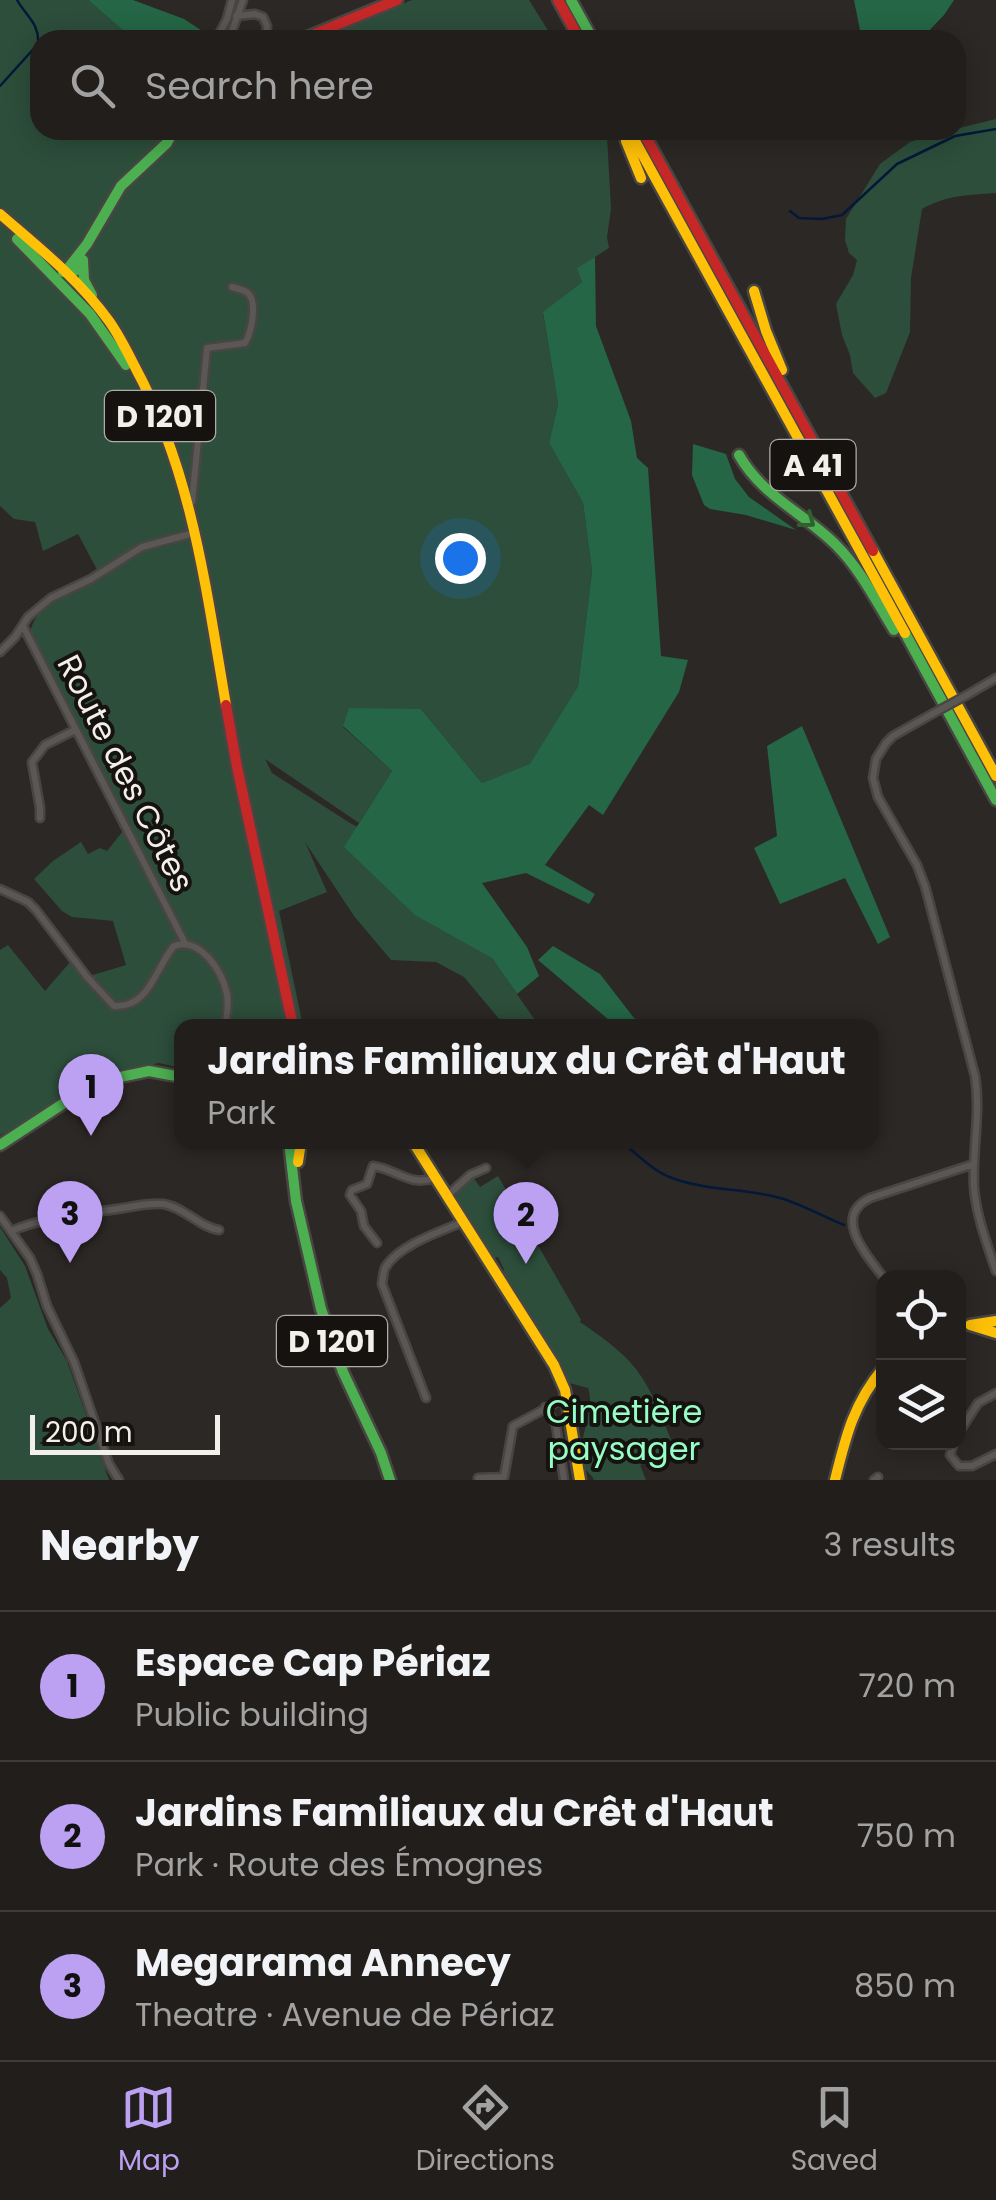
<!DOCTYPE html>
<meta charset="utf-8">
<style>
:root{--surface:#211e1c;--page:#292725;--text:#f1f3f6;--muted:#a2a2a3;--line:#3e3c3b;--accent:#bca0f2}
body{margin:0;font-family:Poppins,sans-serif;background:var(--page);color:var(--text)}
.controls{position:absolute;right:30px;bottom:30px;display:grid;overflow:hidden;border-radius:20px;box-shadow:0 5px 25px #0003}
.controls button{width:90px;height:90px;display:grid;place-items:center;padding:0;border:0;border-bottom:2px solid var(--line);background:var(--surface);color:var(--text);font:50px sans-serif}
.scale{position:absolute;left:30px;bottom:25px;width:190px;box-sizing:border-box;padding-left:10px;border:5px solid #f3efeb;border-top:0;font-size:28px;line-height:35px;white-space:nowrap;color:#f3efeb;-webkit-text-stroke:8px #15120f;paint-order:stroke}
.you{position:absolute;left:460px;top:558px;width:35px;height:35px;margin:-25px;border:8px solid #fff;border-radius:50%;background:#1a73e8;box-shadow:0 0 0 15px #1a73e833}
.badge{display:grid;place-items:center;width:65px;height:65px;border-radius:50%;background:var(--accent);color:#111;font-size:32px;font-weight:700}
.pin{position:absolute;translate:-50% -82px;filter:drop-shadow(0 2px 5px #0008)}
.pin::after{content:'';position:absolute;top:52px;width:35px;height:30px;background:inherit;clip-path:polygon(0 0,100% 0,50% 100%)}
.popup{position:absolute;left:174px;top:1019px;width:705px;height:130px;box-sizing:border-box;display:grid;place-content:center;border-radius:20px;background:var(--surface);filter:drop-shadow(0 2px 8px #0005);font-size:32px;white-space:nowrap;color:var(--muted)}
.popup b{font-size:38px;color:var(--text)}
.popup::after{content:'';position:absolute;left:50%;top:100%;margin-left:-20px;border:20px solid transparent;border-top-color:var(--surface)}
.list{margin:0;padding:0;list-style:none}
h2{display:flex;justify-content:space-between;align-items:center;height:130px;margin:0;padding:0 40px;font-size:42px}
h2 small{font-size:32px;font-weight:400;color:var(--muted)}
.list li{display:grid;grid-template-columns:65px 1fr auto;gap:30px;align-items:center;box-sizing:border-box;height:150px;padding:0 40px;border-top:2px solid var(--line)}
.list b{display:block;font-size:38px;white-space:nowrap}
.list p{margin:0;font-size:32px;white-space:nowrap;color:var(--muted)}
.list em{font-size:32px;font-style:normal;color:var(--muted)}
.icon{flex:none;width:55px;height:55px;fill:none;stroke:currentColor;stroke-width:2;stroke-linecap:round;stroke-linejoin:round}
.map{position:relative;flex:none;width:996px;height:1480px;overflow:hidden}
.search{position:absolute;background:var(--surface);box-shadow:0 5px 25px #0003;left:30px;right:30px;top:30px;height:110px;display:flex;align-items:center;gap:25px;box-sizing:border-box;padding:0 35px;border-radius:30px;color:var(--muted);font-size:38px}
.sheet{height:580px;background:var(--surface)}
nav{display:flex;justify-content:space-around;align-items:center;box-sizing:border-box;height:140px;border-top:2px solid var(--line);background:var(--surface);font-size:28px;color:var(--muted)}
nav a{display:grid;justify-items:center;gap:5px}
nav .on{color:var(--accent)}
.map>svg:first-child{display:block}
</style>
<div class="map">
<svg width="996" height="1480" viewBox="0 0 996 1480">
<rect width="100%" height="100%" fill="#2c2825"/>
<path fill="#2d4e3b" d="M0 0H88L134 40H40V130H604L607 136 611 209 607 237 609 248 578 268 582 282 543 313 558 404 549 443 583 503 592 571 578 686 530 765 482 783 421 709 343 727 392 771 359 823 265 759 272 773 350 823 435 867 492 958 539 1026H505L464 977 436 962 391 960 354 916 305 842 327 892 279 911 303 1026H181V1068L159 1063 91 1076 24 1124 0 1135V950L8 945 45 991 71 961 83 978 126 965 113 921 72 917 62 911 34 879 53 861 81 842 88 854 100 848 107 851 127 826 30 632C38 600 75 592 101 577L78 534 43 551 35 522 14 519 0 506Z
M412 0H529L554 40H310Z
M996 119V193C969 195 946 195 922 209L911 278 910 332 886 393 875 398 853 373 850 355 842 335 836 304 853 275 857 260 849 253 845 240 846 219 880 164 910 142 939 133Z
M498 1176 581 1320 580 1322C599 1335 621 1350 636 1369 654 1393 664 1422 675 1450L640 1465 646 1480H594C592 1475 587 1472 584 1468 572 1448 597 1412 588 1388L569 1383 502 1276 504 1269 498 1257 491 1259 453 1196 473 1177 480 1187Z
M0 1227 25 1266 48 1329 67 1361 109 1480H0V1308L11 1298 7 1278 0 1270Z"/>
<path fill="#246646" d="M88 0H133L184 19 207 34 204 40H134Z
M854 0H954L944 15 920 40H862Z
M595 257 596 326 631 421 637 458 648 468 661 656 688 660 679 692 603 815 589 805 545 865 595 894 589 904 526 873 482 883 527 947 539 976 517 994 492 958 415 915 344 847 392 771 343 726 349 708 421 709 482 783 530 764 578 686 592 571 583 503 549 443 558 404 543 312 582 282 577 268Z
M693 444 726 454 735 479 749 497 796 530 746 515 710 509 704 505 692 475Z
M802 726 890 937 878 944 845 878 780 904 754 848 777 836 767 746Z
M553 946 600 974 634 1018 651 1026H616L538 960Z"/>
<g fill="none" stroke-linecap="round" stroke-linejoin="round">
<path stroke="#041938" stroke-width="2.5" d="M0 86 38 44C40 24 26 16 17 0
M790 211 799 218 822 219 842 215 897 164 955 136 996 129
M622 1142C637 1154 653 1171 672 1178 707 1191 744 1188 780 1198 802 1204 823 1217 844 1225"/>
<defs>
<path id="street" d="M236 16 255 14 263 17 267 26 266 40
M216 40 227 19 232 0
M229 40 243 0
M192 502 207 348 245 343C251 333 258 303 248 293 244 290 236 288 232 287
M23 626 185 943
M0 652 15 637 28 617 51 598 91 579 142 547 190 534
M967 695 996 678
M932 714 893 736 886 743 876 759 873 778 878 797 917 865 925 886 975 1076C981 1114 972 1150 974 1187 976 1215 987 1244 996 1271
M40 818V808L32 762 45 745 75 730
M0 889 28 902 36 910 87 977 114 1006C150 1008 155 968 174 946 200 936 222 971 227 994 229 1005 227 1016 225 1026
M447 1196 470 1175 486 1168
M0 1216 30 1258 37 1274 47 1306 74 1362 109 1464 119 1480
M11 1231C44 1217 82 1214 117 1209 132 1207 149 1202 164 1204 185 1208 201 1228 219 1230
M377 1243 364 1226 361 1211 350 1195 352 1190 367 1184 373 1166C396 1169 410 1187 434 1178
M884 1278C868 1257 831 1217 870 1198L974 1164
M426 1398 382 1284C383 1279 383 1273 385 1268 397 1246 441 1231 463 1222
M545 1407 556 1425 564 1480
M958 1434 978 1403 996 1393
M954 1442 950 1455 959 1466H972L996 1454
M478 1478 504 1477 513 1426 565 1398
M874 1480 878 1477"/>
<path id="fast" d="M571 0 593 40
M17 239 90 314 126 365
M83 260 84 280 92 295
M63 272 77 270 82 262
M65 272 87 244 121 186 167 143 174 130
M739 455C762 496 804 513 836 545 861 570 876 601 894 630
M905 633 996 800
M289 1142 296 1201 321 1309 343 1372 381 1453 390 1480
M0 1145 96 1082 149 1071 181 1077"/>
<path id="slow" d="M629 130 905 633
M626 141 641 178
M0 214C38 247 79 279 109 321 119 335 127 351 135 367 192 472 206 589 226 705
M754 291 766 331 782 370
M873 551 996 776
M413 1142 554 1365 565 1390 580 1480
M298 1162 301 1142
M996 1321 970 1325 996 1333
M835 1480C846 1435 854 1403 884 1367"/>
<path id="jam" d="M558 0 580 40
M300 40 397 0
M642 130 873 551
M226 705 237 767 293 1026"/>
</defs>
<use href="#street" stroke="#494543" stroke-width="11"/>
<use href="#fast" stroke="#494543" stroke-width="15"/>
<use href="#slow" stroke="#494543" stroke-width="15"/>
<use href="#jam" stroke="#494543" stroke-width="15"/>
<use href="#street" stroke="#5a5755" stroke-width="6"/>
<use href="#fast" stroke="#4caf50" stroke-width="10"/>
<use href="#slow" stroke="#ffc107" stroke-width="10"/>
<use href="#jam" stroke="#c62828" stroke-width="10"/>
<defs>
<path id="street-bridge" d="M932 714 967 695"/>
</defs>
<use href="#street-bridge" stroke="#494543" stroke-width="11" stroke-linecap="butt"/>
<use href="#street-bridge" stroke="#5a5755" stroke-width="6"/>
</g>
<defs><path id="oneway-chevron" d="M-2-3.5L2.5 0L-2 3.5" fill="none" stroke-width="1.6" stroke-linecap="round" stroke-linejoin="round" transform="scale(2.5)"/></defs>
<use stroke="#306030" href="#oneway-chevron" transform="translate(808 521) rotate(37)"/>
<g text-anchor="middle" dominant-baseline="central" stroke-width="8" stroke-linejoin="round" paint-order="stroke">
<g fill="#15120f" stroke="#b0ada9" stroke-width="2.5">
<rect x="105" y="391" width="110" height="50" rx="8"/>
<rect x="770.5" y="440" width="85" height="50" rx="8"/>
<rect x="277" y="1316" width="110" height="50" rx="8"/>
</g>
<g font-size="30" font-weight="bold" fill="#f3efeb">
<text x="160" y="416">D 1201</text>
<text x="813" y="465">A 41</text>
<text x="332" y="1341">D 1201</text>
</g>
<g font-size="32" fill="#f3efeb" stroke="#15120f">
<text transform="translate(126 773) rotate(63)">Route des Côtes</text>
</g>
<g font-size="32" fill="#95fdc5" stroke="#15120f">
<text x="624" y="1411">Cimetière<tspan x="624" dy="37">paysager</tspan></text>
</g>
</g>
</svg>
<div class="controls">
<button><svg class="icon" aria-label="locate" viewBox="0 0 24 24"><circle cx="12" cy="12" r="6"/><path d="M12 2v4M12 18v4M2 12h4M18 12h4"/></svg></button>
<button><svg class="icon" aria-label="layers" viewBox="0 0 24 24"><path d="M12 4l9 5-9 5-9-5zM3 14l9 5 9-5"/></svg></button>
</div>
<div class="scale">200 m</div>
<div class="you"></div>
<div class="pin badge" style="left:91px;top:1136px">1</div>
<div class="pin badge" style="left:526px;top:1264px">2</div>
<div class="popup"><b>Jardins Familiaux du Crêt d'Haut</b>Park</div>
<div class="pin badge" style="left:70px;top:1263px">3</div>
<div class="search"><svg class="icon" aria-label="search" viewBox="0 0 24 24"><circle cx="10" cy="10" r="6"/><path d="M15 15l6 6"/></svg>Search here</div>
</div>
<section class="sheet">
<h2>Nearby<small>3 results</small></h2>
<ul class="list">
<li><span class="badge">1</span><div><b>Espace Cap Périaz</b><p>Public building</p></div><em>720 m</em></li>
<li><span class="badge">2</span><div><b>Jardins Familiaux du Crêt d'Haut</b><p>Park · Route des Émognes</p></div><em>750 m</em></li>
<li><span class="badge">3</span><div><b>Megarama Annecy</b><p>Theatre · Avenue de Périaz</p></div><em>850 m</em></li>
</ul>
</section>
<nav>
<a class="on"><svg class="icon" aria-label="map" viewBox="0 0 24 24"><path d="M3 6l6-2 6 2 6-2v14l-6 2-6-2-6 2zM9 4v14M15 6v14"/></svg>Map</a>
<a><svg class="icon" aria-label="directions" viewBox="0 0 24 24"><path d="M12 3l9 9-9 9-9-9zM9 14v-3h6M13 9l2 2-2 2"/></svg>Directions</a>
<a><svg class="icon" aria-label="saved" viewBox="0 0 24 24"><path d="M7 4h10v16l-5-4-5 4z"/></svg>Saved</a>
</nav>
